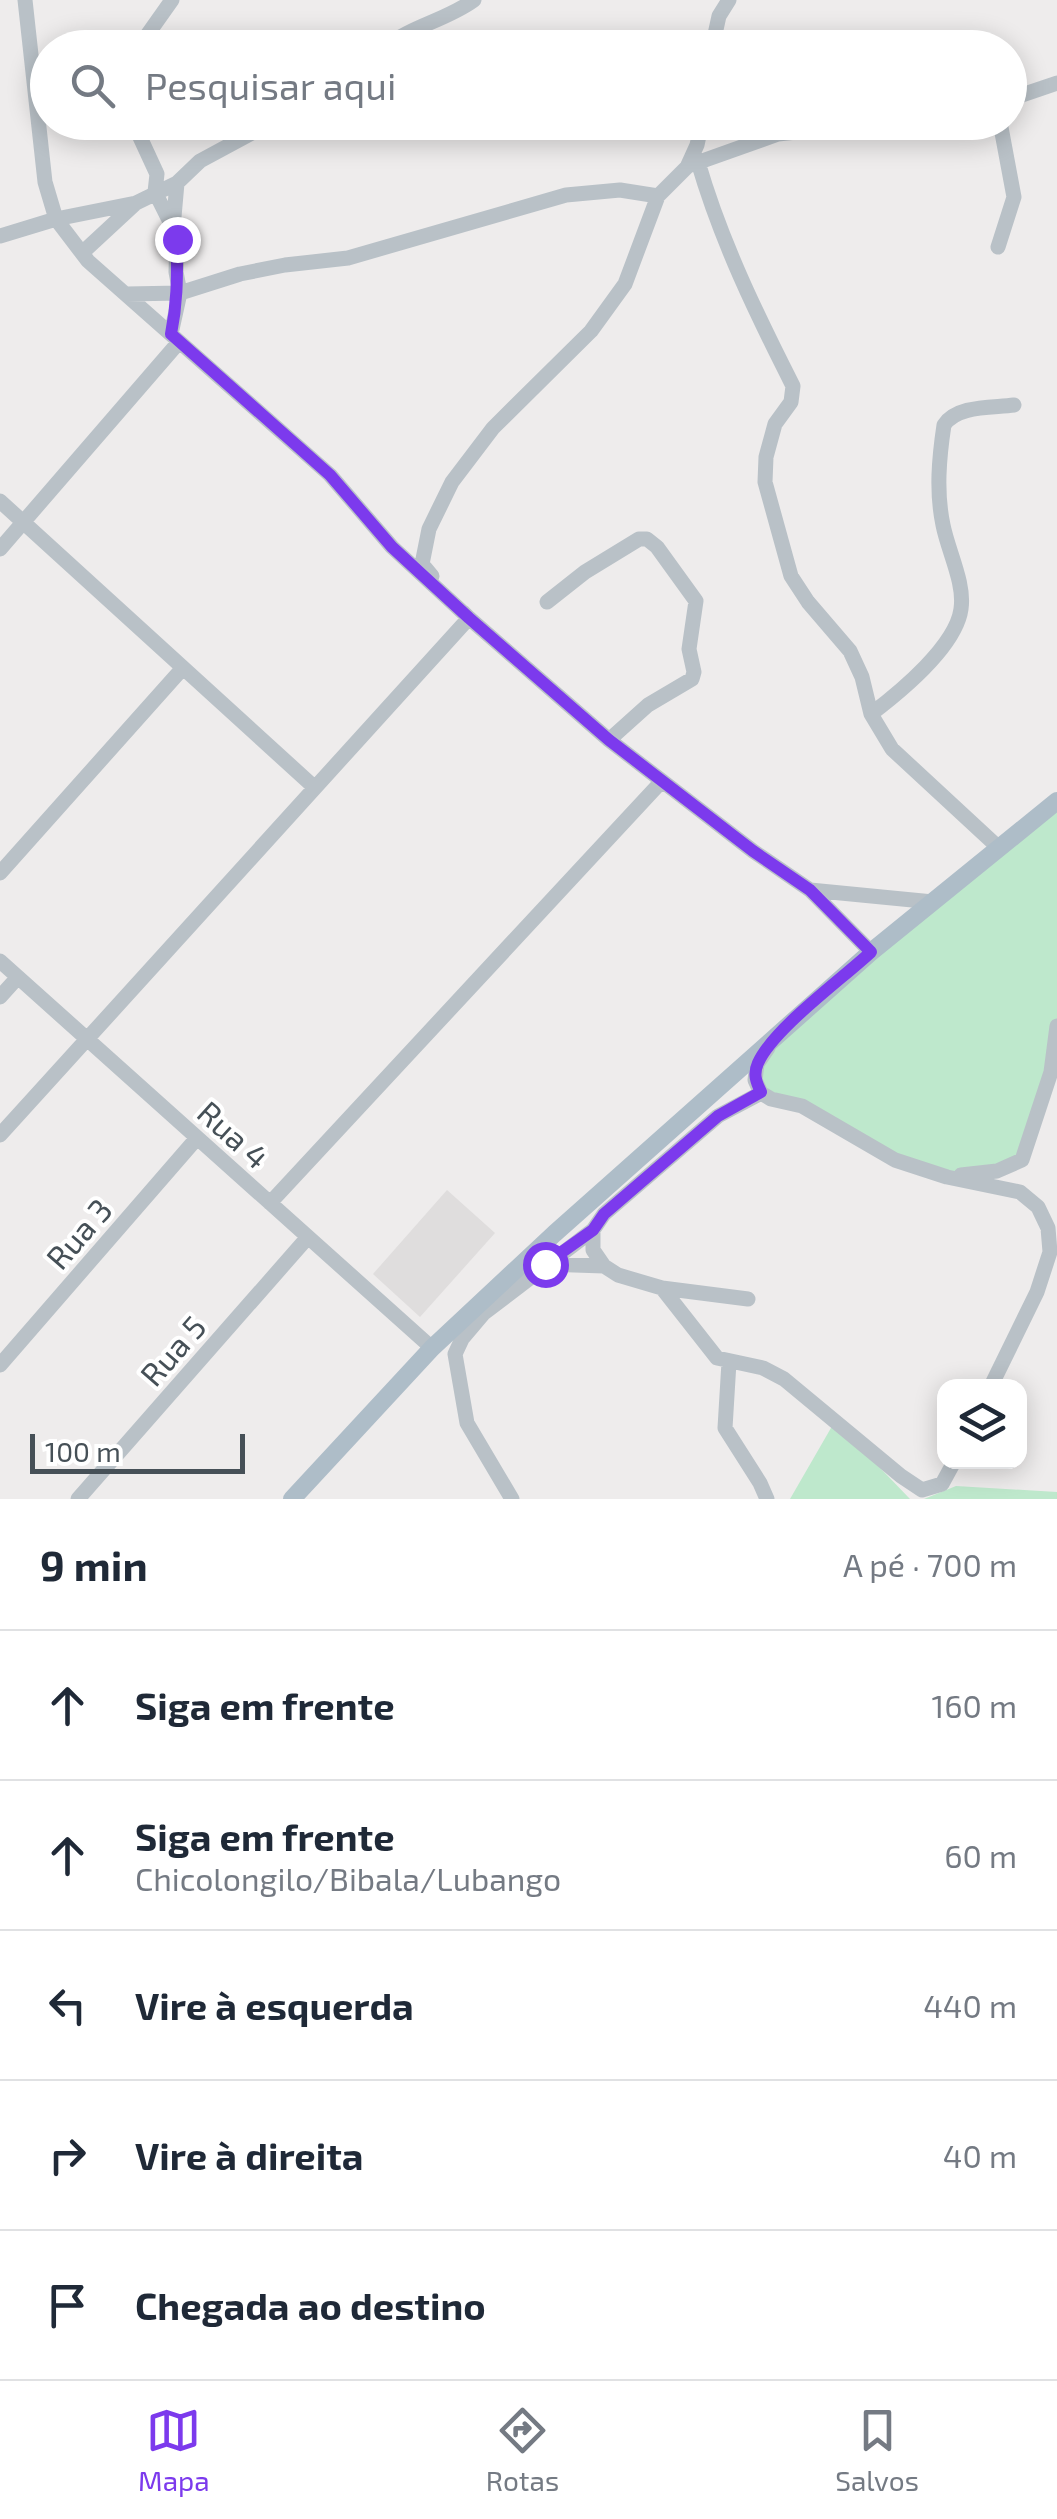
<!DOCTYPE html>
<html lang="pt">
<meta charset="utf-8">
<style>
:root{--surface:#fff;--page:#f6f6f7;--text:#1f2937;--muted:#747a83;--line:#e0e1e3;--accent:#7c3aed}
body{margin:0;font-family:"Exo 2",sans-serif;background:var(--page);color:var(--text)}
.controls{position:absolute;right:30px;bottom:30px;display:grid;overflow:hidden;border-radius:20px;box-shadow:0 5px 25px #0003}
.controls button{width:90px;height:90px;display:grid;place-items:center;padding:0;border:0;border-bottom:2px solid var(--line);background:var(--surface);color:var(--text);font:50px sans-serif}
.scale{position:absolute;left:30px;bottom:25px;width:215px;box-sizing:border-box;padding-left:10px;border:5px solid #465057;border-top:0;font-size:28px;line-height:35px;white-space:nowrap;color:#465057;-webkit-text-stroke:8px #fff;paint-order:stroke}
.stop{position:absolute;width:30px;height:30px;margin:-22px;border:8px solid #7c3aed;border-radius:50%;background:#fff}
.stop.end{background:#7c3aed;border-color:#fff;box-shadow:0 2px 10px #0008}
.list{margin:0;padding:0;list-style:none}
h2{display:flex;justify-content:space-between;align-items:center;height:130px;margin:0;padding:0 40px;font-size:42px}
h2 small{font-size:32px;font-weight:400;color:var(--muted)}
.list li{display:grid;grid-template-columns:65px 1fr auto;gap:30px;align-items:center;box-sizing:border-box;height:150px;padding:0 40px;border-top:2px solid var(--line)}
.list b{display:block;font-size:38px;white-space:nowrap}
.list p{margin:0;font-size:32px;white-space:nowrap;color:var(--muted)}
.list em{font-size:32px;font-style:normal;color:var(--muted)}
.icon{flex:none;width:55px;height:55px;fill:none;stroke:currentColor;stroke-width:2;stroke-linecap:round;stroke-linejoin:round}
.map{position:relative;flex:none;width:1057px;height:1499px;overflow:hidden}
.search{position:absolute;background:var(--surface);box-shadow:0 5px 25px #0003;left:30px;right:30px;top:30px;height:110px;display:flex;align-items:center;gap:25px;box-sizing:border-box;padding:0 35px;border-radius:55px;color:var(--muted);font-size:38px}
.sheet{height:880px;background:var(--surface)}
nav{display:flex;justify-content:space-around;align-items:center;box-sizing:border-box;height:140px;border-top:2px solid var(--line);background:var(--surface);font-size:28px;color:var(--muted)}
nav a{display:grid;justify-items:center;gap:5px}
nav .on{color:var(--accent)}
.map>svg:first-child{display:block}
</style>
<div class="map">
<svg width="1057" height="1499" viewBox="0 0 1057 1499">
<rect width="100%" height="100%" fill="#eeecec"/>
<path fill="#dfdddd" d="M447 1190 495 1233 420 1317 373 1274Z"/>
<path fill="#bee8cc" d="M1057 801V1030L1022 1160 947 1177 761 1093 757 1064 773 1040Z
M835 1421 910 1499H790Z
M956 1486 1057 1492V1499H924Z"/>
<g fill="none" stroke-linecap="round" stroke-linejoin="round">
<path stroke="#b9c1c7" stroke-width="15" d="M25 0 45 182 56 219 88 261 330 475 392 547 469 618 609 740 753 851 810 890 871 952
M138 48 172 0
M384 48C411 26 447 20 474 0
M712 48 719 16 729 0
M1010 99 1057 83
M133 122 157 174 155 192 173 228
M698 162C721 241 756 313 793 386L791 402 775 424 766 457 765 482 791 576 808 602 850 651 862 677 871 714 892 749 999 848
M691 165 778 134 890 122
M0 236 56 219 136 203
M998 247 1014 197 1000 122
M82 253 136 203 177 183 200 161 272 122
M127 294 180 293 240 274 285 265 348 258 566 195 620 190 658 196
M171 334 180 293 176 272 177 239 173 228 177 183
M0 501 314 787
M0 549 179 342
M432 576 422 564 429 529 452 482 493 428 591 331 625 284 658 196 687 167 697 145 702 122
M547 602 585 572 639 539H647L657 547 696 601 689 649 694 672 692 679 648 705 609 740
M871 714C900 692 956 646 961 609 965 583 948 551 943 525 936 492 939 458 944 425 957 405 992 408 1014 405
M0 873 182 669
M810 890 933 902
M0 961 432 1348
M0 997 18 977
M768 1048 757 1064 755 1080 761 1093 771 1099 802 1106 895 1160 947 1177 1020 1192 1038 1207 1048 1228 1050 1252 1037 1292 991 1386
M0 1135 469 618 463 612
M961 1175 997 1171 1022 1160 1051 1072 1057 1026
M270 1203 662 781
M593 1230V1250L604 1266
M545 1264 604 1266 618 1275 662 1288 748 1299
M662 1288 717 1358 763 1368 784 1379 901 1476 922 1490 942 1484 954 1462
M729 1362 725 1428 760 1483 767 1499
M0 1365 197 1138
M78 1499 308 1237
M512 1499 467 1423 455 1354 462 1339 484 1313 593 1230 604 1214 718 1116 761 1093"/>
<path stroke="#aebdc8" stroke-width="18" d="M292 1499 432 1348 554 1234 871 952 1057 801"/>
</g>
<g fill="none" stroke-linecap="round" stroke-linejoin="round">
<path stroke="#7c3aed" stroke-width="12" d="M177 239C177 274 178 299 171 334L330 475 392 547 469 618 609 740 753 851 810 890 871 952C842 979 773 1029 758 1063 753 1074 756 1082 761 1092L718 1116 604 1214 593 1230 545 1264"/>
</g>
<g text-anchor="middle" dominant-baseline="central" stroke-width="8" stroke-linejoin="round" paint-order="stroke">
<g font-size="32" fill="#465057" stroke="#fff">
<text transform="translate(234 1134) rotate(42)">Rua 4</text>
<text transform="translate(78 1233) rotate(-49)">Rua 3</text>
<text transform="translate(172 1350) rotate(-49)">Rua 5</text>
</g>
</g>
</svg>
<div class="controls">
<button><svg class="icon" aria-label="layers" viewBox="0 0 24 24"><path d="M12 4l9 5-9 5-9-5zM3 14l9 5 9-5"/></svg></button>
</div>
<div class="scale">100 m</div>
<div class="stop" style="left:545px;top:1264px"></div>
<div class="stop end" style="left:177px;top:239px"></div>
<div class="search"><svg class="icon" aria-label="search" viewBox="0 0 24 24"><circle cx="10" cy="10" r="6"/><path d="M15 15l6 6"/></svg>Pesquisar aqui</div>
</div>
<section class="sheet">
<h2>9 min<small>A pé · 700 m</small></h2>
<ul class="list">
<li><svg class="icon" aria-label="ahead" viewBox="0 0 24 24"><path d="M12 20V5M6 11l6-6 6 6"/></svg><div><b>Siga em frente</b></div><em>160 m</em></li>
<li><svg class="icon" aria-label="ahead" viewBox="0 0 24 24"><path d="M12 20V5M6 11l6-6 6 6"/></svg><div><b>Siga em frente</b><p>Chicolongilo/Bibala/Lubango</p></div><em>60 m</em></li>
<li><svg class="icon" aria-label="left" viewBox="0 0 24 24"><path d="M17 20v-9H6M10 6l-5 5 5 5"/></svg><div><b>Vire à esquerda</b></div><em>440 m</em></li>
<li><svg class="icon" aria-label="right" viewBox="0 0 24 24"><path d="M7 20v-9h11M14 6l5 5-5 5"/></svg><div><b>Vire à direita</b></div><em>40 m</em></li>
<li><svg class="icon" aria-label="arrive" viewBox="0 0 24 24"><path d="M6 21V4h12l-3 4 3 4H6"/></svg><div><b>Chegada ao destino</b></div></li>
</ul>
</section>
<nav>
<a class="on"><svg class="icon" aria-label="map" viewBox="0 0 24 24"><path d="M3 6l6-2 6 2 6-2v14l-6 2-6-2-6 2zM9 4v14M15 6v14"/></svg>Mapa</a>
<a><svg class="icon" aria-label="directions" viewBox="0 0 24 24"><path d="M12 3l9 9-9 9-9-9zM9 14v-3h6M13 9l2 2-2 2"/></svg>Rotas</a>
<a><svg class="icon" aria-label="saved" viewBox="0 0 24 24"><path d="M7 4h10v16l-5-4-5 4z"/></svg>Salvos</a>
</nav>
